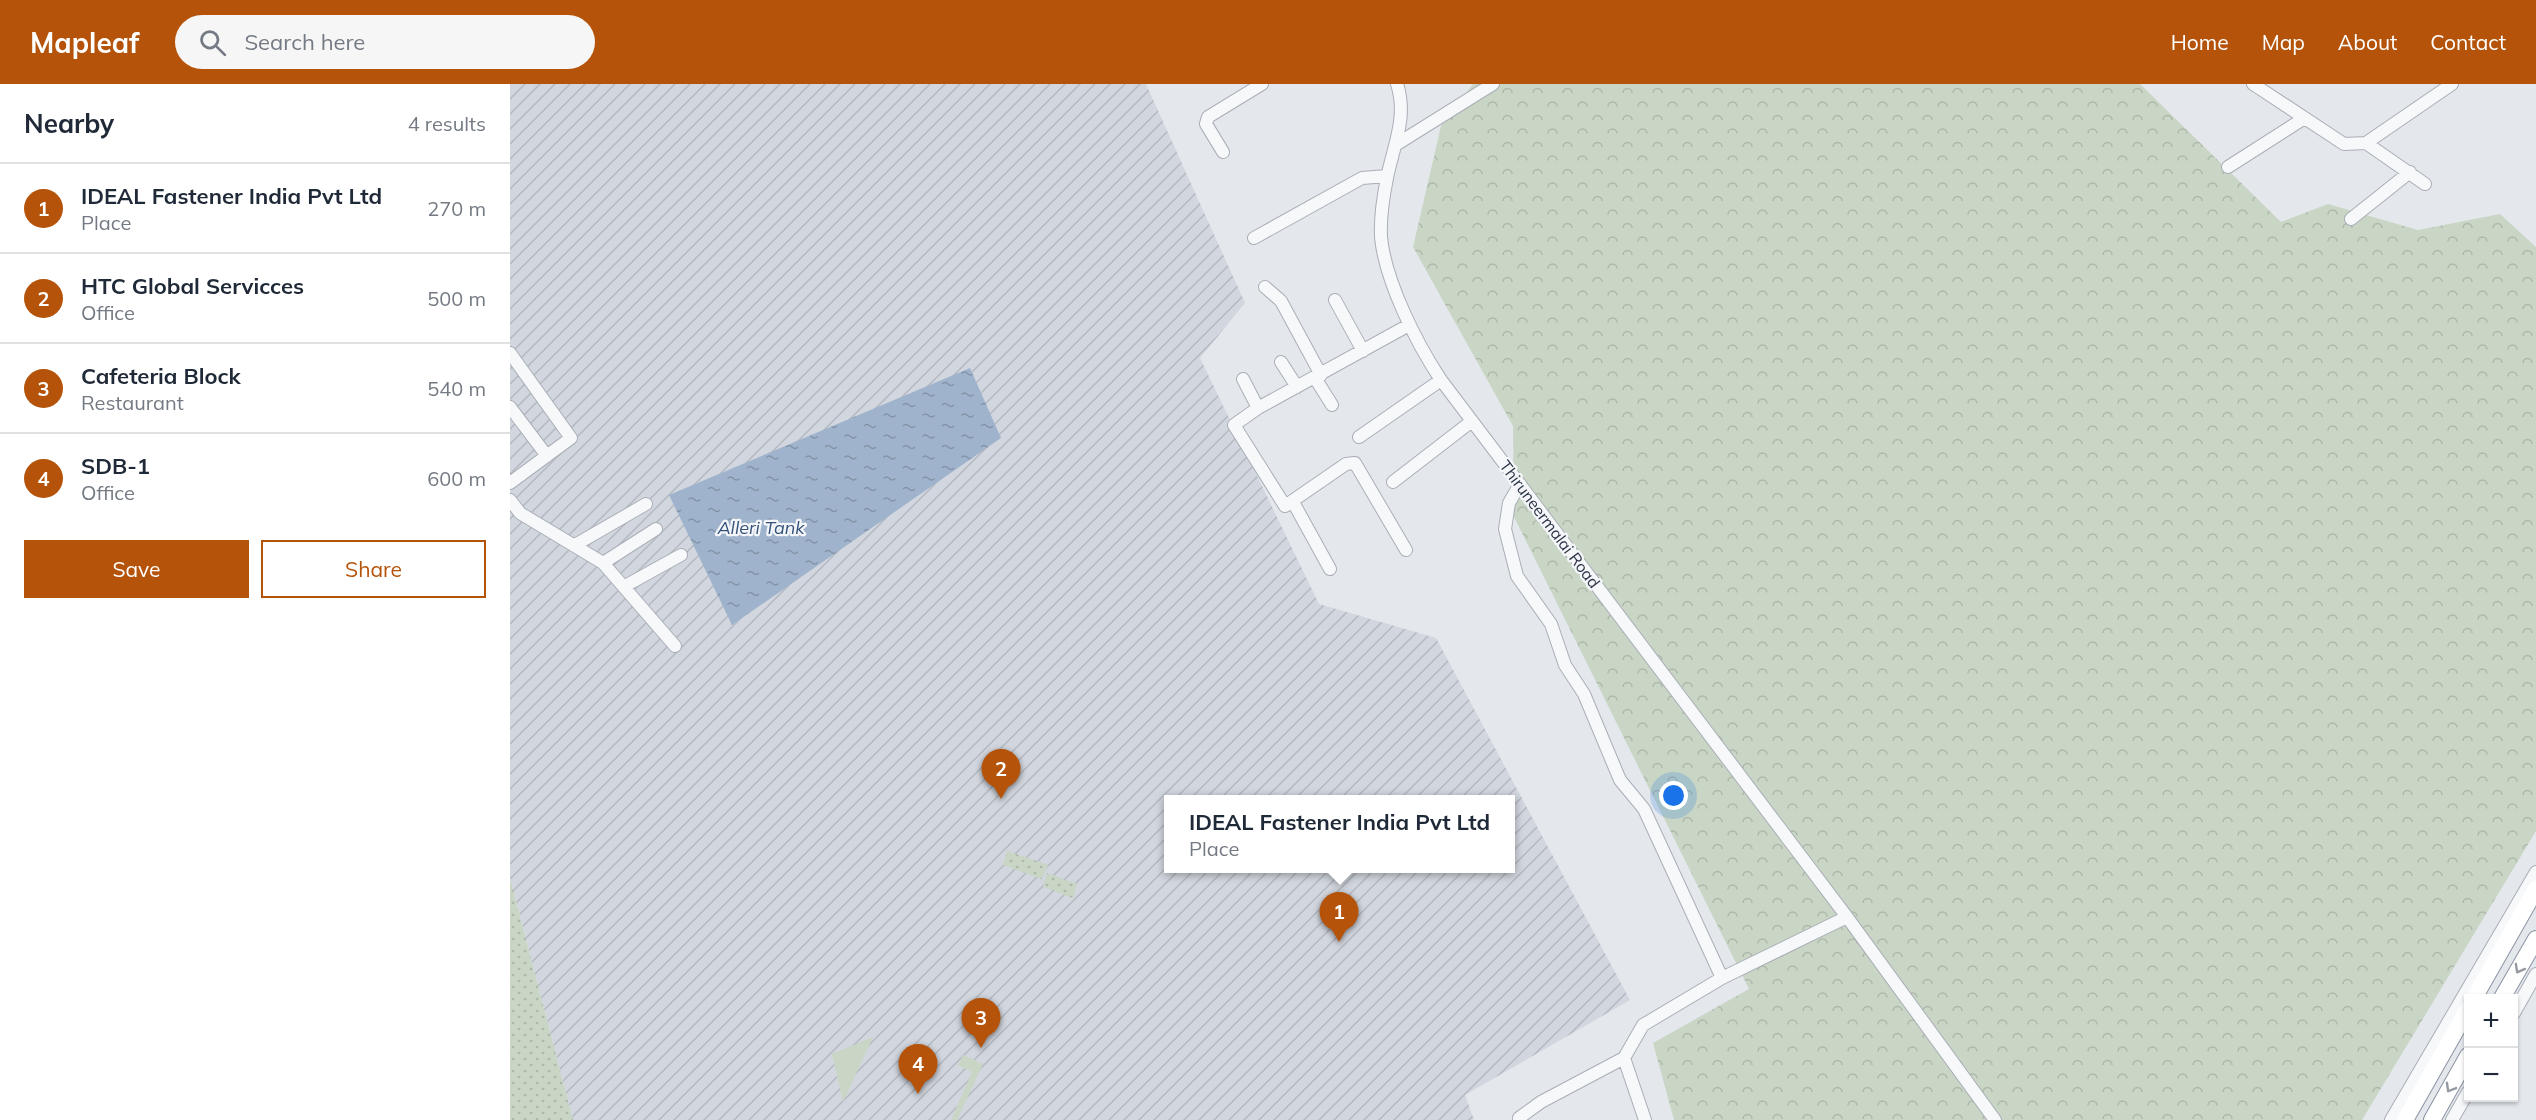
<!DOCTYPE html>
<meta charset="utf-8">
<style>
:root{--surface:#fff;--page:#f6f6f7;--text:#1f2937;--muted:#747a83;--line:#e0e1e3;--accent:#b45309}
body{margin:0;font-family:Mulish,sans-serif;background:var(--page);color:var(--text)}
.controls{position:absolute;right:18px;bottom:18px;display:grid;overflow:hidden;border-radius:0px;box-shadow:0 2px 4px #0004}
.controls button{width:54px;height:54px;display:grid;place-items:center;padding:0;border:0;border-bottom:2px solid var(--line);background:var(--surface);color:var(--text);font:30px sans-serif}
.you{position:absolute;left:1164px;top:712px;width:21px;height:21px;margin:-15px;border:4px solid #fff;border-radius:50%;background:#1a73e8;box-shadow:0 0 0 9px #1a73e833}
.badge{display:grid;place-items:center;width:39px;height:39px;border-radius:50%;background:var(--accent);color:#fff;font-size:20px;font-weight:700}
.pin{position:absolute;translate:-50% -50px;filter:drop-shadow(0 2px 3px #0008)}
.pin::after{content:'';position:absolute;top:32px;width:21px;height:18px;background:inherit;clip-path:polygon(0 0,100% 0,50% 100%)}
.popup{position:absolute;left:654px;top:711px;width:351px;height:78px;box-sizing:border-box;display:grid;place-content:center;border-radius:0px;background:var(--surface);filter:drop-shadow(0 2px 4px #0005);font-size:20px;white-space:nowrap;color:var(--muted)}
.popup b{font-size:22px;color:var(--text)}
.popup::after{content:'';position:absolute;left:50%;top:100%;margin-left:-12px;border:12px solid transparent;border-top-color:var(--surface)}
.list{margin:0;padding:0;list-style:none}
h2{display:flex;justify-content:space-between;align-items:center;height:78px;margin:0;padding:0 24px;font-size:26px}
h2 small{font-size:20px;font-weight:400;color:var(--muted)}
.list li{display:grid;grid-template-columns:39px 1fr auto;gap:18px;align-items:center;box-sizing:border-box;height:90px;padding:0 24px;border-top:2px solid var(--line)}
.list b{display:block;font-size:22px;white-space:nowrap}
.list p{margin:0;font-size:20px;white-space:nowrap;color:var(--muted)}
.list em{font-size:20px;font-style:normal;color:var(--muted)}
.actions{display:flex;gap:12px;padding:18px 24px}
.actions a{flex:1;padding:14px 0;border:2px solid var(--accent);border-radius:0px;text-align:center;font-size:21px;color:var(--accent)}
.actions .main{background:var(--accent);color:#fff}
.icon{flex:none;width:33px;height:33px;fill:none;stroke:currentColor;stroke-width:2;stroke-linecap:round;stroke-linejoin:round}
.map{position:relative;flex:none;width:2026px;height:1036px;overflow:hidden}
header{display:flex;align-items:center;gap:36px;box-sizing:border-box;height:84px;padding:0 30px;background:var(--accent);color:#fff}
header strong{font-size:28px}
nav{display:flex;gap:33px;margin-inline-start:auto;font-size:21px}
.search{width:420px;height:54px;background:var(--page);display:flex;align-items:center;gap:15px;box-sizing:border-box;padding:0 21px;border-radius:33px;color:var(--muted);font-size:22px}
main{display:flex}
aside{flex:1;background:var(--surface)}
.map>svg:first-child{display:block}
</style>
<header>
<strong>Mapleaf</strong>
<div class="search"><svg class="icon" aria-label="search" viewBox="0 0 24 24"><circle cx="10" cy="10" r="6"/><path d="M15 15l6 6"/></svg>Search here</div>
<nav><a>Home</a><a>Map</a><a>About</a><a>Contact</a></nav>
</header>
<main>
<aside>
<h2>Nearby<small>4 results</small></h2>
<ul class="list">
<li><span class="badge">1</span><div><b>IDEAL Fastener India Pvt Ltd</b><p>Place</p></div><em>270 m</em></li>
<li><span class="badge">2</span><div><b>HTC Global Servicces</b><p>Office</p></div><em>500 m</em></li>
<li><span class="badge">3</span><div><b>Cafeteria Block</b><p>Restaurant</p></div><em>540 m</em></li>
<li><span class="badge">4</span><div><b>SDB-1</b><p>Office</p></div><em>600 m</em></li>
</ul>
<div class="actions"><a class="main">Save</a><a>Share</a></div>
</aside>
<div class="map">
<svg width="2026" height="1036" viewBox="0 0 2026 1036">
<defs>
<pattern id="industrial-furrows" width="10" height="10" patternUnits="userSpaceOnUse" patternTransform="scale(1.5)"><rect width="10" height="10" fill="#d2d6de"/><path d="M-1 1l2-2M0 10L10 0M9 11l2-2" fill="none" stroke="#b4b8c0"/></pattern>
<pattern id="grass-dots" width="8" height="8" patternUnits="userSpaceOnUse" patternTransform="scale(1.5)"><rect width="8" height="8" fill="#c9d6c5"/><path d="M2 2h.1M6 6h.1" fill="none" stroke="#adb8ab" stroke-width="1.8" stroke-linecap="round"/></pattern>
<pattern id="forest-crowns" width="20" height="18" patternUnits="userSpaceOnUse" patternTransform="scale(1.5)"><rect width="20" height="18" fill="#c9d6c5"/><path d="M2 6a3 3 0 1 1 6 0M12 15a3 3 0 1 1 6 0" fill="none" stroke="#adb8ab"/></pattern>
<pattern id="water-ripples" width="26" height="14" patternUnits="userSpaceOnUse" patternTransform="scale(1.5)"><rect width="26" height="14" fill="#9fb4cc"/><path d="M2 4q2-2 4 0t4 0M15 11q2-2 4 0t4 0" fill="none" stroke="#8293a7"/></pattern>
</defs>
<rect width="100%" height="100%" fill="#e4e7ec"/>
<path fill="url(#industrial-furrows)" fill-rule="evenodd" d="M0 0H636L735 219 690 274 809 520 926 554 1120 916 955 1011 964 1036H63L0 794ZM658 716H1000V784H658Z"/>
<path fill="url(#grass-dots)" d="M497 767 538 781 532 795 493 781Z
M537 789 567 800 563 814 533 803Z
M0 794 63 1036H0Z"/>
<path fill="url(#forest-crowns)" d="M963 0H1630L1771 138 1818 120 1908 146 1990 130 2026 163V747L1852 1036H1164L1143 959 1239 905 1004 433 1003 342 903 163 931 42Z"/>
<path fill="#c9d6c5" d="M363 953 333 1018 322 970Z
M453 971 473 980 447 1036H441L462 988 448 981Z"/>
<path fill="url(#water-ripples)" d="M460 284 491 354 222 541 159 411Z"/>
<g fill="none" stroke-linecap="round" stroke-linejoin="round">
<defs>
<path id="minor" d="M887 0C898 33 883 63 877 94 873 114 870 134 871 153 875 197 907 260 931 296L1337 833 1485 1036
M1743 0 1834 60 1856 59 1942 0
M1856 59 1915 100
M887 60 983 0
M713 68 696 40 698 33 752 0
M1718 83 1793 35
M1841 135 1900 88
M744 154 852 94 877 92
M755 203 771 217 811 291
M825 216 853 267
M0 269 61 354 0 399
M771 278 787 303
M805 294 822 321
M733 295 748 324
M0 323 37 372
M849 353 931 296
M883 398 962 337
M1010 400 999 419 995 445 1007 492 1041 540 1055 581 1074 610 1110 696 1134 725 1212 894
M0 416 10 429 93 479 165 562
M783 418 820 485
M65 461 136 420
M896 466 845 379 836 380 775 422 724 341 748 324 899 241
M93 479 146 445
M115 502 171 471
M2004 929 2026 890
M1010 1036 1009 1034 1031 1018 1114 974
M1135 1036 1114 974 1133 941 1212 894 1337 833
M1881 1036 2026 788
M1942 1036 1958 1008"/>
<path id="highway" d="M1964 914 2026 805
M1992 914 2026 855
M1895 1036 1958 925
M1922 1036 1958 972"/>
</defs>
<use href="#minor" stroke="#a9aeb7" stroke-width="14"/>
<use href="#highway" stroke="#8b94a3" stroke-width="18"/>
<use href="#minor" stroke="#f7f8fa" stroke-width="12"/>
<use href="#highway" stroke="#fff" stroke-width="16"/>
</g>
<defs><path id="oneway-chevron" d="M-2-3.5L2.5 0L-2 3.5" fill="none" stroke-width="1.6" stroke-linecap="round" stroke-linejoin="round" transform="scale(1.5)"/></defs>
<g stroke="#959aa2">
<use href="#oneway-chevron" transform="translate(2009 885) rotate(119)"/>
<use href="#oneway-chevron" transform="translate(1940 1004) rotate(120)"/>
</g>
<g text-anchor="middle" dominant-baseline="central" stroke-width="4.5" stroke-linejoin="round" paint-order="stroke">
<g font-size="16" fill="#2b3445" stroke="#f4f6f9">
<text transform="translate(1040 440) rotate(53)">Thiruneermalai Road</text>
</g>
<g font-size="18" font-style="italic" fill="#34527a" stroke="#f4f6f9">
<text x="251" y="443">Alleri Tank</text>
</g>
</g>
</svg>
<div class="controls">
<button>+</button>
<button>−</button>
</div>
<div class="you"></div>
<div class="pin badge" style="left:829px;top:858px">1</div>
<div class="popup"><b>IDEAL Fastener India Pvt Ltd</b>Place</div>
<div class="pin badge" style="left:491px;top:715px">2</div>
<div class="pin badge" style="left:471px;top:964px">3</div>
<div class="pin badge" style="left:408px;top:1010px">4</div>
</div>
</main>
